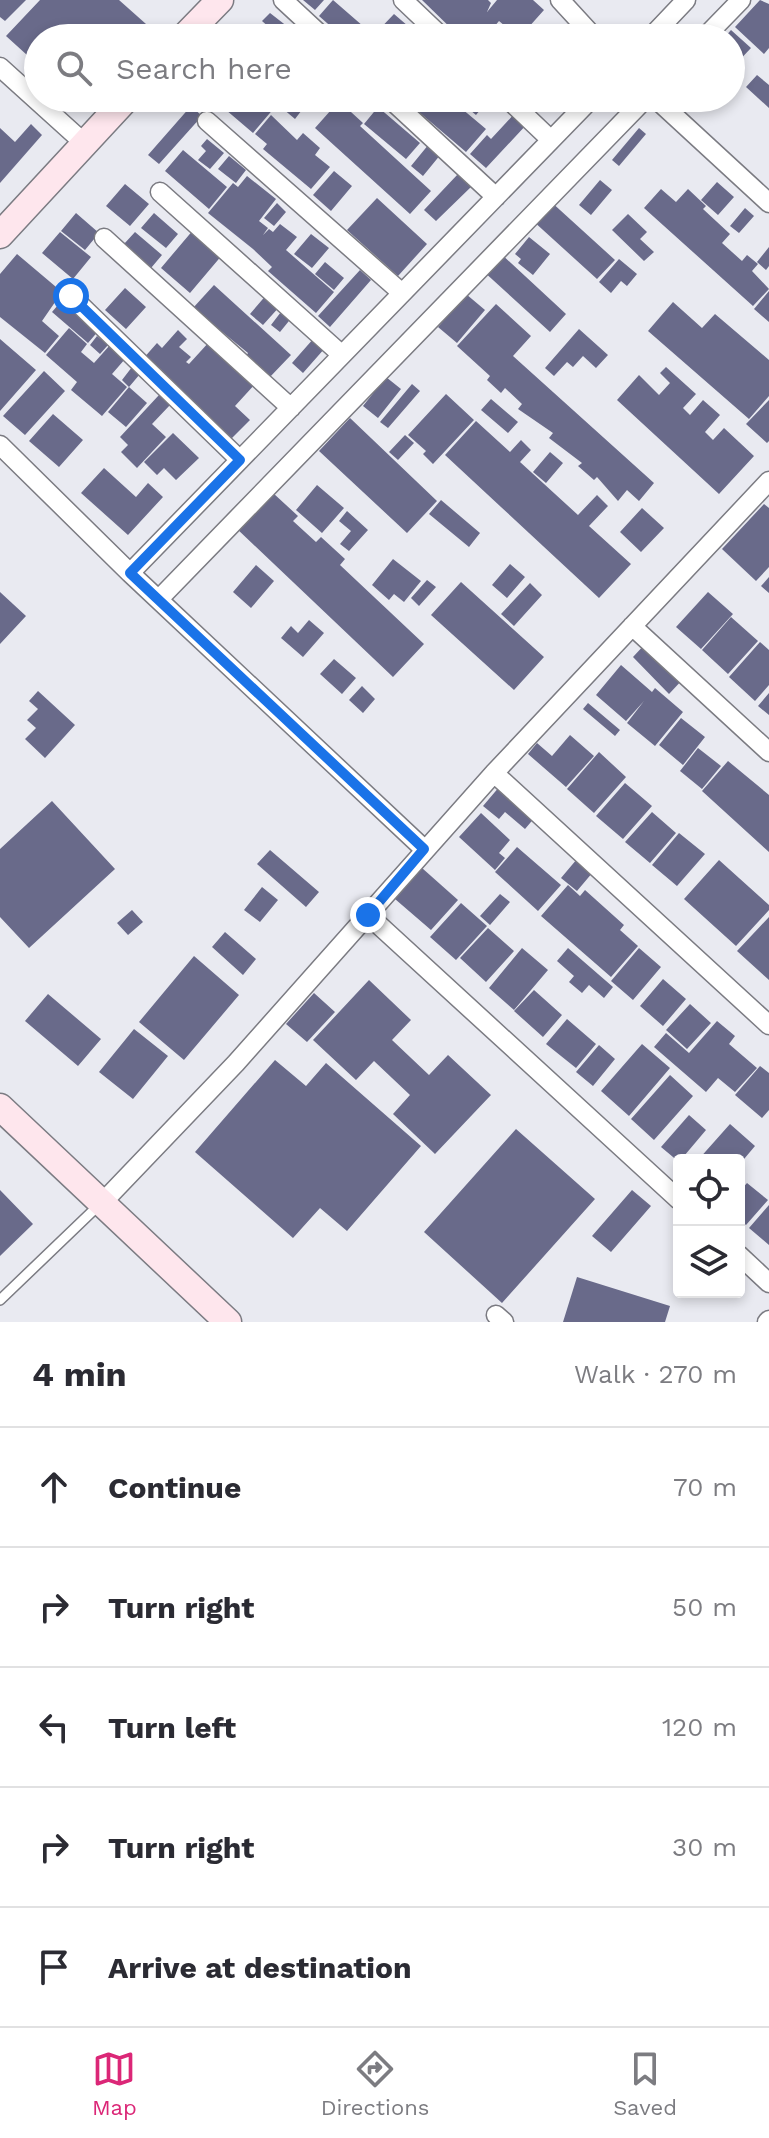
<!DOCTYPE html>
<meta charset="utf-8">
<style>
:root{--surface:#fff;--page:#f7f7f7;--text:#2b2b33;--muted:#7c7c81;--line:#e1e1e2;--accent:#db2777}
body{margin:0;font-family:"Work Sans",sans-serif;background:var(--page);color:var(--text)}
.controls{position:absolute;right:24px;bottom:24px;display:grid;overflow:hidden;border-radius:8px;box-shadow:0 4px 12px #0003}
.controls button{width:72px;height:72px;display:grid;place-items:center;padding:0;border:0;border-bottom:2px solid var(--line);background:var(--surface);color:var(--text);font:40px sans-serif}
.stop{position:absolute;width:24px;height:24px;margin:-18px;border:6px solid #1a73e8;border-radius:50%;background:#fff}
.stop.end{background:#1a73e8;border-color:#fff;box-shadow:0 2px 8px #0008}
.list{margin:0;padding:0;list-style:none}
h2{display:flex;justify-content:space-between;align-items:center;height:104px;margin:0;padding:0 32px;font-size:34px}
h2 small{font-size:26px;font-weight:400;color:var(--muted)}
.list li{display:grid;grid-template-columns:52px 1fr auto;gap:24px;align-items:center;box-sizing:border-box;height:120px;padding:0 32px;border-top:2px solid var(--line)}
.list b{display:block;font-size:30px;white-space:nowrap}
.list em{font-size:26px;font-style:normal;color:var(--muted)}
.icon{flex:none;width:44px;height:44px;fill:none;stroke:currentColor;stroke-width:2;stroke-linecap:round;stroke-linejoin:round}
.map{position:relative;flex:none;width:769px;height:1322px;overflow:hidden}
.search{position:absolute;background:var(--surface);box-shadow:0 4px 12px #0003;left:24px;right:24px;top:24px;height:88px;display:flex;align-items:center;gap:20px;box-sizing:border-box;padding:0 28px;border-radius:44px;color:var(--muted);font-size:30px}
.sheet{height:704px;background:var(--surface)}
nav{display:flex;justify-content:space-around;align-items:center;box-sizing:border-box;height:112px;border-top:2px solid var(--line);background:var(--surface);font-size:22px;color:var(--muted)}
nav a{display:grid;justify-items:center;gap:4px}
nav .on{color:var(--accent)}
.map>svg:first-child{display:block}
</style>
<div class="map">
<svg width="769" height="1322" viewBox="0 0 769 1322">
<rect width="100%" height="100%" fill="#e9eaf1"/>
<path fill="#696a8a" d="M0 0H26L5 21 0 17Z
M40 0H119L146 24 133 38H38V65L6 36Z
M303 0H324L315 10Z
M333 0 371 33 367 38H344L319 16Z
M422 0H488L491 3 487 12 497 0H533L544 10 519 38 499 21 494 27 501 33 496 38H461Z
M760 0 769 4V48L764 54 735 27Z
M270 13 288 27 280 37 262 21Z
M394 14 408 26 397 38H371Z
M731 30 751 48 733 67 731 38H724Z
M757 75 769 85V108L746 87Z
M212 98H265L275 107 253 133Z
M291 98 305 106 295 119 282 108Z
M409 98H490L476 115 458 100 455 103 486 129 466 152 406 101Z
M339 101 363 123 360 126 431 191 410 214 315 128Z
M191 106 202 116 159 164 148 155Z
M378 107 420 143 406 159 364 124Z
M516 112 528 123 486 168 470 154 487 135 491 139Z
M271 115 297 140 303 133 320 148 315 155 330 167 311 189 263 149 267 144 255 134Z
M31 124 42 135 0 183V128L15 142Z
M639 128 646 134 619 166 612 160Z
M207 139 224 153 210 169 198 160 206 151 201 146Z
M429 144 441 154 423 176 411 166Z
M183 150 227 187 209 209 165 171Z
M229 156 246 170 236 183 218 169Z
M334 171 352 186 331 211 313 195Z
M458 174 472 186 436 221 424 210Z
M247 176 276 199 259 221 268 228 263 235 269 229 273 232 280 224 297 237 286 250 334 292 316 313 268 271 272 267 253 249 208 213 233 183 238 187Z
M600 180 612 190 591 215 579 205Z
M717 182 734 197 718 215 701 200Z
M125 184 149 204 130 226 106 206Z
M661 189 676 202 688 189 706 206 703 209 730 234 722 243 742 261 747 255 758 264 752 271 769 289 753 306 644 208Z
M377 198 427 244 398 276 347 230Z
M549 200 615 260 597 279 532 220Z
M277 203 286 212 274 226 264 218Z
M745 208 754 216 739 233 730 226Z
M76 213 99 233 85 250 61 231Z
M154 213 178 234 166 248 141 228Z
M628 214 647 232 640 239 654 252 644 261 612 230Z
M194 229 223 254 190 293 161 268Z
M60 232 91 257 73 279 42 253Z
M135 232 162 255 151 268 124 244Z
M311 234 329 248 312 268 294 254Z
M529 237 550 254 533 275 518 263 521 259 515 254Z
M769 247V266L766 270 757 262Z
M499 252 566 314 550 332 482 270Z
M17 254 62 292 42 321 59 336 45 353 0 317V274Z
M619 259 637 274 627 286 621 281 611 293 599 282Z
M325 262 344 278 334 290 315 274Z
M360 270 371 280 330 327 318 316Z
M214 285 291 355 269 378 246 356 248 353 193 308Z
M125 288 146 307 126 329 105 310Z
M769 291V322L754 309Z
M268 293 281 305 263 325 250 314Z
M466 294 485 310 457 343 438 327Z
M64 298 100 329 88 343 52 312Z
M673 302 702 328 715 314 769 360V396L749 419 648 331Z
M496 304 531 336 513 356 654 483 639 501 627 490 618 501 597 477 594 480 578 466 582 463 549 438 553 433 518 409 522 404 505 388 501 393 487 380 490 376 457 346Z
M284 308 293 316 280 332 271 325Z
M69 328 87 344 81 352 94 363 110 345 125 359 112 374 127 387 102 416 71 390 77 382 46 355Z
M579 329 608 355 596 368 583 356 573 367 567 362 554 376 545 368Z
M178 330 187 339 179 347 191 357 186 362 189 364 210 341 256 383 235 406 250 420 230 440 142 360 157 343 162 348Z
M97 336 108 345 100 354 90 345Z
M314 338 325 348 303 373 292 363Z
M0 339 36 370 0 411Z
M132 367 140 374 129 387 122 380Z
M666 367 696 394 683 408 690 415 703 400 720 415 705 432 713 440 724 428 754 456 719 494 617 400 639 375 659 395 670 383 660 373Z
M44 371 65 391 25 435 3 416Z
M386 377 401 389 378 418 363 406Z
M412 384 420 391 388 428 380 422Z
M129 387 147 403 126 427 108 412Z
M446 394 474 420 433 464 423 454 426 451 408 435Z
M159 395 170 405 152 424 166 437 137 468 121 452 128 445 120 437Z
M491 399 518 422 508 433 481 410Z
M769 400V441L767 443 746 424Z
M53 414 83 440 59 467 29 441Z
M350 418 437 501 407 533 319 451Z
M476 421 510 452 521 440 531 450 520 462 578 515 597 495 608 506 589 526 631 564 599 598 445 455Z
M173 433 199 458 176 480 164 468 157 475 144 462Z
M405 435 414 443 398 460 389 452Z
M550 452 563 463 546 483 533 472Z
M104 468 136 497 148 483 163 497 128 535 81 493Z
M317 485 344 508 322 533 296 510Z
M273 493 298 516 293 521 316 542 321 537 345 559 340 565 424 644 393 677 235 527Z
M441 500 480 533 469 547 429 514Z
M764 504 769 508V567L756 581 722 549Z
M642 508 664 528 641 552 620 532Z
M347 511 368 530 349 551 340 544 351 531 339 521Z
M393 559 421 581 404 602 394 594 389 600 372 585Z
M510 564 525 577 507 598 492 585Z
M256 565 274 581 251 608 233 592Z
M769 577V593L761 586Z
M427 580 436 587 419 606 411 598Z
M461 582 544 657 514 690 431 615Z
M530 583 542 595 514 626 501 614Z
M0 592 26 616 0 644Z
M708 592 733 614 701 649 676 627Z
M731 617 758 641 728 674 702 650Z
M309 620 324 633 303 657 281 638 291 626 298 633Z
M760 642 769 650V685L755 701 729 677Z
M646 643 684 678 669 694 633 657Z
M334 659 356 678 342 694 320 674Z
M621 665 652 692 655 688 683 712 655 746 627 723 644 701 626 721 596 695Z
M362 686 375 699 363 713 349 700Z
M38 691 75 725 45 758 25 739 36 728 27 720 38 709 29 701Z
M769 693V715L758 706Z
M588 703 620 730 615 736 583 709Z
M681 718 705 737 683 765 659 745Z
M570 735 594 756 566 787 528 754 537 743 552 756Z
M698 748 721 766 702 789 680 771Z
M599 752 626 777 594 813 567 789Z
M728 761 769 795V852L702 791Z
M625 783 652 806 623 839 596 816Z
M500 786 536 816 525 829 505 812 499 819 483 806Z
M52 801 115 869 29 948 0 917V849Z
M652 812 676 833 650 863 625 842Z
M481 813 510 840 499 853 505 858 495 870 459 837Z
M679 833 705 854 677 886 652 865Z
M517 847 561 885 538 911 495 872Z
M270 850 319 892 306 907 257 864Z
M577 859 593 872 577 891 561 878Z
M719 860 769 905V910L736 946 684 899Z
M422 868 458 900 431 930 395 899Z
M568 885 580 896 585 890 624 925 620 930 638 946 611 977 541 916Z
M262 887 278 900 260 922 244 910Z
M500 894 510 902 490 925 480 916Z
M461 903 487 926 456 960 430 937Z
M132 910 143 922 128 935 117 923Z
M769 917V980L737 951Z
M488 928 514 951 486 982 460 958Z
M225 932 256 959 243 975 212 947Z
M522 948 548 970 514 1010 489 988Z
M568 948 613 987 604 998 589 985 582 993 569 982 574 976 557 961Z
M639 948 661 967 633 1000 611 981Z
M194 956 239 995 184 1060 139 1022Z
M663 979 686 999 663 1026 640 1006Z
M369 980 411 1020 392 1040 429 1075 448 1055 491 1095 435 1154 393 1114 410 1095 374 1061 356 1080 313 1040Z
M534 990 562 1015 543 1037 514 1011Z
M314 993 335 1012 307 1042 286 1024Z
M48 994 101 1039 78 1066 25 1021Z
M690 1004 711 1023 687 1049 666 1030Z
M567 1019 596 1044 576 1068 546 1044Z
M717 1021 735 1036 729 1044 757 1068 735 1092 718 1078 706 1092 654 1047 666 1033 689 1053Z
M134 1029 168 1056 133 1099 99 1072Z
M642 1044 670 1068 629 1116 601 1091Z
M599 1045 615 1059 593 1086 576 1072Z
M275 1060 306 1086 326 1063 421 1146 347 1231 320 1208 293 1238 195 1152Z
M760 1066 769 1073V1110L762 1118 735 1095Z
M670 1075 693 1096 654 1140 631 1119Z
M689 1115 706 1130 679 1162 661 1147Z
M730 1124 755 1146 739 1165V1160H698Z
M516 1129 595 1199 502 1303 424 1232Z
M747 1183 768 1200 746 1225 739 1219V1192Z
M0 1190 33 1224 0 1256Z
M632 1190 651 1206 611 1252 592 1236Z
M769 1205V1245L749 1228Z
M577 1277 670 1306 665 1322H563Z"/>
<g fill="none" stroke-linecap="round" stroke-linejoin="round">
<defs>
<path id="service" d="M0 1300 100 1204"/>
<path id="minor" d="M283 0 324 38
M403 0 443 38
M560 0 595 38
M650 38 686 0
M704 38 741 0
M0 67 84 143
M389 98 496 197
M507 98 551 140
M655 98 769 203
M207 121 402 293
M160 192 342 355
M104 238 291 408
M71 296 240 460
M0 445 130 573 424 849
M130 573 592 98
M159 599 646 98
M632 626 769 752
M494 773 769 1025
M368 915 679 1200
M103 1202 236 1063 494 773 769 481
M739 1255 769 1283
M496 1315 504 1322
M767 1322 769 1320"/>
<path id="secondary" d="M183 38 220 0
M0 235 127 98
M0 1107 228 1322"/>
</defs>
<use href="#service" stroke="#7b7b82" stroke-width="12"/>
<use href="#minor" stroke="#7b7b82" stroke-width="21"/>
<use href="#secondary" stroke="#7b7b82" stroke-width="29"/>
<use href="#service" stroke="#fff" stroke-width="9"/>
<use href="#minor" stroke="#fff" stroke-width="18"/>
<use href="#secondary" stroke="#fee6ed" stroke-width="26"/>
</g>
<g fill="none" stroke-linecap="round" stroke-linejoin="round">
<path stroke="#1a73e8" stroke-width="10" d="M71 296 240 460 130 573 424 849 368 915"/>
</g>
</svg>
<div class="controls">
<button><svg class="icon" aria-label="locate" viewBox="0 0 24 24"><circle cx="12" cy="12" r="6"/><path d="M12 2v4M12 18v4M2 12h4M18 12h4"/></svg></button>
<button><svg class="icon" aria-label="layers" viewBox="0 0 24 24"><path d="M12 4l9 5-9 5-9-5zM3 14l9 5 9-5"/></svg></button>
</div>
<div class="stop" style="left:71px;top:296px"></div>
<div class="stop end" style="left:368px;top:915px"></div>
<div class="search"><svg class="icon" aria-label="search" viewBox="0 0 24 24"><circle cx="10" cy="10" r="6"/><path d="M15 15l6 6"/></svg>Search here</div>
</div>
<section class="sheet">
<h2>4 min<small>Walk · 270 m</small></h2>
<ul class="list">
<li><svg class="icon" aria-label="ahead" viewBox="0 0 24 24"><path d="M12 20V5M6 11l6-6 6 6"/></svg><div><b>Continue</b></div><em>70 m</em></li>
<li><svg class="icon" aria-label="right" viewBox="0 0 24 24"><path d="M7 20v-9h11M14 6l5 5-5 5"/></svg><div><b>Turn right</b></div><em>50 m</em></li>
<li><svg class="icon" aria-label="left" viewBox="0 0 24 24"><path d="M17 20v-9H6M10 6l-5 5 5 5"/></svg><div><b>Turn left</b></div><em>120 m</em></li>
<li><svg class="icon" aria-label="right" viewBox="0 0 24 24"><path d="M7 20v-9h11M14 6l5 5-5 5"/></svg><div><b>Turn right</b></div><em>30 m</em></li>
<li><svg class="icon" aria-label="arrive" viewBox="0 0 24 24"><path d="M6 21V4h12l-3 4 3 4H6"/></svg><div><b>Arrive at destination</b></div></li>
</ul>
</section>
<nav>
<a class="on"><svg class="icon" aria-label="map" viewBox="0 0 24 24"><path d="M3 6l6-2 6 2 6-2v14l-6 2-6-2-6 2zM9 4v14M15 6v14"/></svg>Map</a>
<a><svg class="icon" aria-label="directions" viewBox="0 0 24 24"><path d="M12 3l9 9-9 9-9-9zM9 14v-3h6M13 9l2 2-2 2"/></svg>Directions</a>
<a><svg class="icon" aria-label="saved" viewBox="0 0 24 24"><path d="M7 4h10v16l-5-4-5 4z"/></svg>Saved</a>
</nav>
